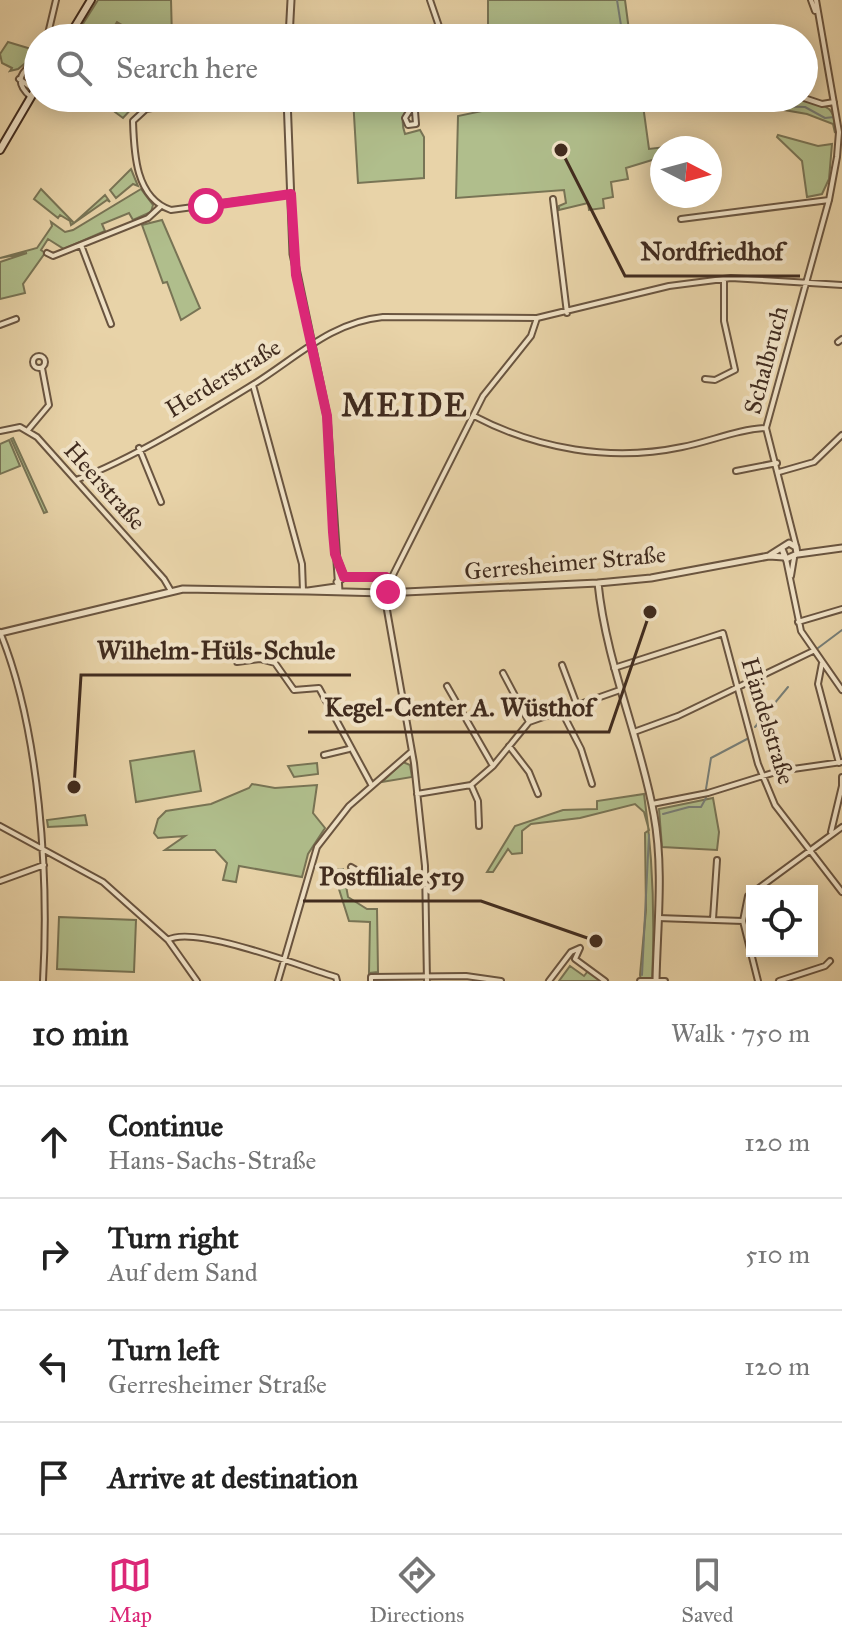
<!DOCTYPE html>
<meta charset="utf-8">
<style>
:root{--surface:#fff;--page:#f2f2f2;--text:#222;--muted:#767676;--line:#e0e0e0;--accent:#db2777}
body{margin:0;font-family:"IM FELL Great Primer",serif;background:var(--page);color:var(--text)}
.controls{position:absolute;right:24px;bottom:24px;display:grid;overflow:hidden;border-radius:0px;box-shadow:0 4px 20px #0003}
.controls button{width:72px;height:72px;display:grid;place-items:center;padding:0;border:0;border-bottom:2px solid var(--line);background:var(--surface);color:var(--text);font:40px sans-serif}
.compass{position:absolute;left:650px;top:136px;width:72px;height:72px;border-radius:50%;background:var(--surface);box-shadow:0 4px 20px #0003;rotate:96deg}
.stop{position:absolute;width:24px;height:24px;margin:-18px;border:6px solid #db2777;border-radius:50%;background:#fff}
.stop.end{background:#db2777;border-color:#fff;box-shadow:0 2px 8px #0008}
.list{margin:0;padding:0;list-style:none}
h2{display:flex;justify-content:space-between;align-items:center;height:104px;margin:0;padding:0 32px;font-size:34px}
h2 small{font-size:26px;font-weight:400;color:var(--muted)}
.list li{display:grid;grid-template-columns:52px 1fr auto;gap:24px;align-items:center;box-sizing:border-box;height:112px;padding:0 32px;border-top:2px solid var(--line)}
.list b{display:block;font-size:30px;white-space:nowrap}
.list p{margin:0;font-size:26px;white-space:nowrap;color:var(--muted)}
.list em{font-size:26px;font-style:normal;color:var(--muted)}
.icon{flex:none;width:44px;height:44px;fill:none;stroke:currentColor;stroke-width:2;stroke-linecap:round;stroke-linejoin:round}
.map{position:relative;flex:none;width:842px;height:981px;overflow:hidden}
.search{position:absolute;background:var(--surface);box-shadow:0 4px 20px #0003;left:24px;right:24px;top:24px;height:88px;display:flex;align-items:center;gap:20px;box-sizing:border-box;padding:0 28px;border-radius:44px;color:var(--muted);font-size:30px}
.sheet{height:552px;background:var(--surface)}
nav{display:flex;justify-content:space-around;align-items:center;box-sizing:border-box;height:112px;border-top:2px solid var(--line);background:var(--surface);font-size:22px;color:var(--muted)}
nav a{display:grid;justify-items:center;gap:4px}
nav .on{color:var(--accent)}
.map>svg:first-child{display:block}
</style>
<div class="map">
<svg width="842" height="981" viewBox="0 0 842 981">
<rect width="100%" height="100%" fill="#e8d3a8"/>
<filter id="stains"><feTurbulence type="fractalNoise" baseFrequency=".0025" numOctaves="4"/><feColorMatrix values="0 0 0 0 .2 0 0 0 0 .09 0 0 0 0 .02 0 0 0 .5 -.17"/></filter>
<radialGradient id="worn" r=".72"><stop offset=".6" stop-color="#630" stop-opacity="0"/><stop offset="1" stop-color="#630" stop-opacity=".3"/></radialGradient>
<path fill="#b0be8c" stroke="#787455" stroke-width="2" d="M98 0H171L172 38H158L149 33 144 38 117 22 107 38H74Z
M488 0H625L630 38H488Z
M8 42 38 51V53L18 69 10 71 12 68 2 63 0 54Z
M124 98H141L143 104 134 106 123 118 115 112Z
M353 98H408L409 106C402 116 401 122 405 134L420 130 424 137V178L358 183Z
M488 98H642L649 149 674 146 675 148H662V157L626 168 628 179 611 182 613 197 603 199 604 208 589 210 588 203 559 210V206L566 203 564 190 456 198 458 116 487 110Z
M648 98H686L687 104 650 110Z
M728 98C755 98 805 93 829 109 835 114 835 126 835 133L833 124 807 114 767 107 765 103Z
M778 135 818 146 832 144 829 179 822 194 807 197 802 161 777 137Z
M131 169 138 186 133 184 116 198 110 190Z
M41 189 74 223 105 195 110 202 107 200 71 225 70 221 60 215 58 218 34 199Z
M141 189 153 205 151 212 133 220 129 213 102 224 105 231 64 249 48 239 41 250 45 253 23 284 25 293 0 299V262L27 253 0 258 37 248 52 226 51 222 65 232 73 230Z
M162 220 200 308 181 320 167 282 163 283 142 225Z
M13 438 47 512 44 513 11 439Z
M9 440 20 466 0 474V444Z
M194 751 201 791 136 802 130 761Z
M403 762 410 765 412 777 382 782Z
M317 763 318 774 294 777 288 766Z
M252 784 275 788 317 785 313 813 325 828 308 854 302 877 239 866 236 882 223 880 227 863 215 850H165L185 836 158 838 154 833 158 819 166 811 211 804 249 788Z
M644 794C653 856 655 918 652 981H641L640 975 646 910 645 833 649 830 644 812 635 804 580 818 531 824 522 831V853L512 854 508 849 493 872H487L515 826 563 810 597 809V801Z
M713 798 719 832 717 850 662 847 659 809Z
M85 815 87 825 48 827 47 820Z
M343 869 348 897 367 909H377L378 972 369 973 370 922 349 921 333 870Z
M59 917 136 920 134 972 57 969Z
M570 966 584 976 588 971 601 981H559Z"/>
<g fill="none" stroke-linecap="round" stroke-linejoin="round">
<path stroke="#777e77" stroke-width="2" d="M617 0 623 38
M762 98 775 106 805 107 825 118 834 117
M818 648 842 630
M755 727 788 687
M706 789 711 758 747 739
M663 814 689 807H701L706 798
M642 975 649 835"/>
<defs>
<path id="minor" d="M430 0 443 38
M811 0 815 11
M47 38 56 0
M19 79 35 90
M31 97C12 81 22 71 38 58
M212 98 146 109 133 121C134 152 135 198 171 210L290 194
M414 98 416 124 408 125 405 118 415 102
M804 98 822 104 834 102
M553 199 567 313
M681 219 829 200
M81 245 111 324
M47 253 53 256 148 218 160 207
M0 325 16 319
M838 342 842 339
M33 362a6 6 0 1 1 12 0a6 6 0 1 1-12 0Z
M705 379 715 380 735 370 724 321V280
M253 385 302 564 303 591
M474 416C537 449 611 462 682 447 709 442 738 429 766 428
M28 430 49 405 42 368
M0 431 20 427 37 437 164 579 171 591
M139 448 161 502
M736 471 777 463
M779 472 814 462 842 435
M76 480C132 459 202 416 254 384 296 358 331 322 383 317L537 318 669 286 731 278 842 285
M796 546 766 428 829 200 837 157 839 132 816 0
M786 559 801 631 842 690
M791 576 794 558
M391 579 483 396 531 336 537 318
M384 593 414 763 425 866 427 981
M798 622 842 609
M0 632C40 730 49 877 43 981
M237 662 260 659 275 663 294 690 319 688 372 786
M822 663 818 684 839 763
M562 665 577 705
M614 668 723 633 758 764 775 805 842 892
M503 673 529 722
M447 686 493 766
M561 710 581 749 592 784
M634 732 678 716 813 651
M509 746 529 772 538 794
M324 755 349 749
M842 777V786
M471 785 478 801 479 826
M417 794 471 785 493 766 529 722 620 690
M652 804 708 793 779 771 842 762
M0 826 103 882 168 940 197 981
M831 832 842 786
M351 867 368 877 427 885
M0 881 44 865
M658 918 743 921
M713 919 717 860
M168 940C193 924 305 968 336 977L337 981
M278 981 317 847 349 806 411 752
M371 981V977L466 976 501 981
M549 981 571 952 580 948 575 959 605 981
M640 981H665
M758 981 743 921 748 896 842 827
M779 981 825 966 830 961"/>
<path id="tertiary" d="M289 38 291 0
M287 98 293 254 327 416 339 591
M798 554 842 548
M770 555 789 543 796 547 797 554 786 559 782 549
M337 559 344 577
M337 582 344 577H386L393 585
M598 583C606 663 640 737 654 815 664 869 657 927 656 981
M308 591 384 593 598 583 651 578 769 556 784 557
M0 633 183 589 308 591 336 587"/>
<path id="secondary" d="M68 38 91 0
M0 150 38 85"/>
</defs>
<use href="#minor" stroke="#6a5540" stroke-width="8"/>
<use href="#tertiary" stroke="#6a5540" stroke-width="9"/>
<use href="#secondary" stroke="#402b1e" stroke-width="10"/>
<use href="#minor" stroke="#f0e2c6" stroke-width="4"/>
<use href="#tertiary" stroke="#f0e2c6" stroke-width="5"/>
<use href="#secondary" stroke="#f0e2c6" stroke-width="6"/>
</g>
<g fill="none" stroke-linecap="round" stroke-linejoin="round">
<path stroke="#db2777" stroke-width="10" d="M206 206 291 194 296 275 327 416 333 532 335 554 344 577H386L393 584 388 592"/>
</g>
<g text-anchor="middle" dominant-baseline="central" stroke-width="8" stroke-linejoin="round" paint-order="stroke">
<g font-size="24" fill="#402b1e" stroke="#f0e2c6">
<text transform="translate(766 360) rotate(-75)">Schalbruch</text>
<text transform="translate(223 378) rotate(-31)">Herderstraße</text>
<text transform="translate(105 486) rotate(48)">Heerstraße</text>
<text transform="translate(565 563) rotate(-5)">Gerresheimer Straße</text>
<text transform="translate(768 721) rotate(73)">Händelstraße</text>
</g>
<g font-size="32" font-weight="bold" letter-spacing="2" fill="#402b1e" stroke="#f0e2c6">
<text x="405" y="405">MEIDE</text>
</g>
</g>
<path fill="none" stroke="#402b1e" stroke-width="3" d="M561 150L625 276H800M74 787L81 675H351M650 612L609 732H308M596 941L481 901H303"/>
<g fill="#402b1e" stroke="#f0e2c6" stroke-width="3">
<circle cx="561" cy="150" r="8"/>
<circle cx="74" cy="787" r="8"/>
<circle cx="650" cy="612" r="8"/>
<circle cx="596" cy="941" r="8"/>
</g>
<g font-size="26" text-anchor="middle" font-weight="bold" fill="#402b1e" stroke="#f0e2c6" stroke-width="8" stroke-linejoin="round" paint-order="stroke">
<text x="712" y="260">Nordfriedhof</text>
<text x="216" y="659">Wilhelm-Hüls-Schule</text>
<text x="459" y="716">Kegel-Center A. Wüsthof</text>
<text x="392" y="885">Postfiliale 519</text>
</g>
<rect width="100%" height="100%" filter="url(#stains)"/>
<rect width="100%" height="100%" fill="url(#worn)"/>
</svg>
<div class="controls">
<button><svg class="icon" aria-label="locate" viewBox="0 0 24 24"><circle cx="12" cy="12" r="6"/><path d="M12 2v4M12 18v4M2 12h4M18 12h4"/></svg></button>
</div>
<svg class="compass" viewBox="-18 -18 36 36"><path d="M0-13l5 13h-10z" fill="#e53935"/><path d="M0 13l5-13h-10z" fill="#767676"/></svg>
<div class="stop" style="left:206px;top:206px"></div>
<div class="stop end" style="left:388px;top:592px"></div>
<div class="search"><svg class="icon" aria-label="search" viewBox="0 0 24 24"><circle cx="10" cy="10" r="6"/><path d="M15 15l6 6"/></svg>Search here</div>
</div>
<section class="sheet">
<h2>10 min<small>Walk · 750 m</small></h2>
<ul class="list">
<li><svg class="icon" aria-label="ahead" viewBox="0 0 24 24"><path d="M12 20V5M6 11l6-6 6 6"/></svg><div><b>Continue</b><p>Hans-Sachs-Straße</p></div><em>120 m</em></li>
<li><svg class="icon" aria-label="right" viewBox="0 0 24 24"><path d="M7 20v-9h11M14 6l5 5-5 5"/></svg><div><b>Turn right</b><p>Auf dem Sand</p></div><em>510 m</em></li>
<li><svg class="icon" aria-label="left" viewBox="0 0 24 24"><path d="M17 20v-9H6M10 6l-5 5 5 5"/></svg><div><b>Turn left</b><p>Gerresheimer Straße</p></div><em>120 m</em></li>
<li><svg class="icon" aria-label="arrive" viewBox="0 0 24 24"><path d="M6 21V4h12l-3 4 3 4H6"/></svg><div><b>Arrive at destination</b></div></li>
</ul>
</section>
<nav>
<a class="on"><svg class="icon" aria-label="map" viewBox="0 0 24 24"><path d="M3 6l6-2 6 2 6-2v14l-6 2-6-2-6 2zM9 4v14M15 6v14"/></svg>Map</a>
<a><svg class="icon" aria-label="directions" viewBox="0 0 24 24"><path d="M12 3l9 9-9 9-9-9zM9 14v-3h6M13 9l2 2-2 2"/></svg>Directions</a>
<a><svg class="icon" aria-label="saved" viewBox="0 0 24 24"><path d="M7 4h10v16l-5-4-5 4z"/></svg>Saved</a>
</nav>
